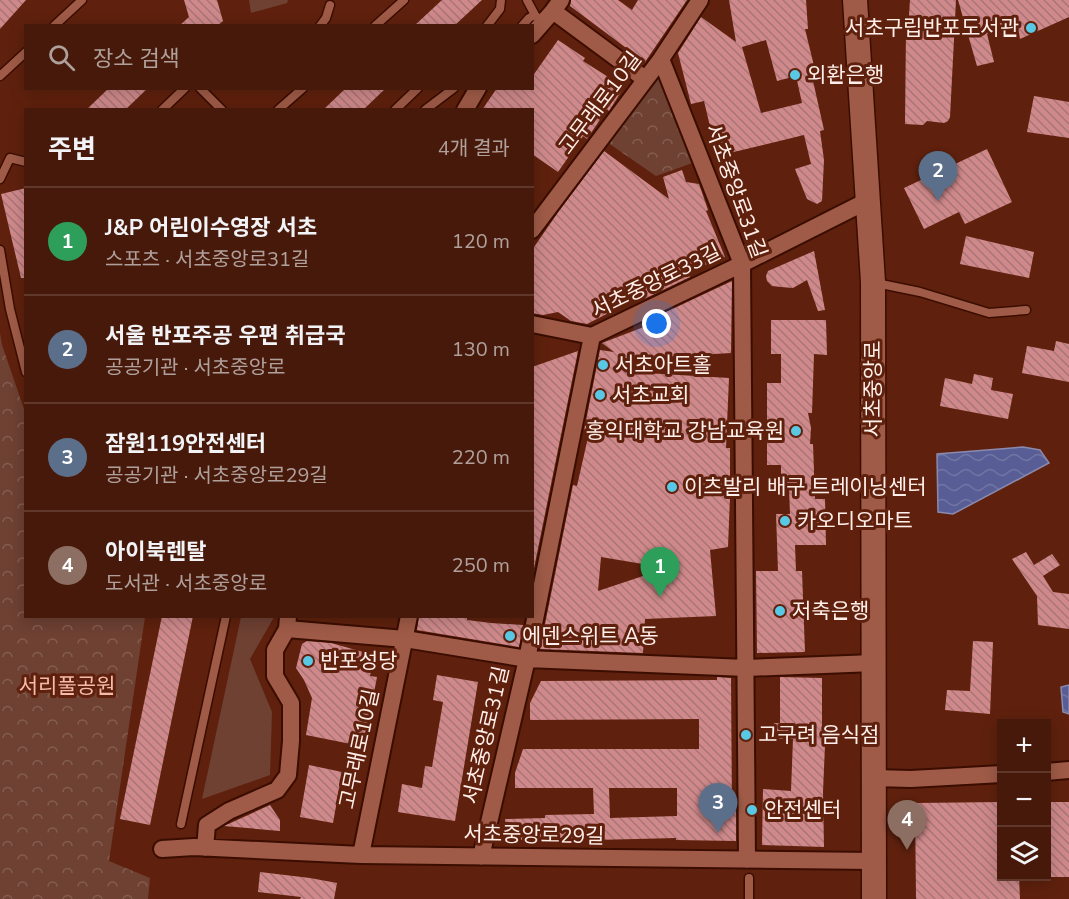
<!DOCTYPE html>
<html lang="ko">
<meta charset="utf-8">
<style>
:root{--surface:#47190a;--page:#512618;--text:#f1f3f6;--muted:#b0a09c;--line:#5f382b;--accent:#1a73e8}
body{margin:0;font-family:"Nunito Sans","Noto Sans KR",sans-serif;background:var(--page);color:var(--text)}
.controls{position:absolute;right:18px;bottom:18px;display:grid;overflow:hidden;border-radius:0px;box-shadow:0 3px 15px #0003}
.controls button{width:54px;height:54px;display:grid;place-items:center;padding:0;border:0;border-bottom:2px solid var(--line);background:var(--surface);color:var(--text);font:30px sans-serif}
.you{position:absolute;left:657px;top:324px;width:21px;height:21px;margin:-15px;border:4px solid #fff;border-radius:50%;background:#1a73e8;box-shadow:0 0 0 9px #1a73e833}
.badge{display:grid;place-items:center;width:39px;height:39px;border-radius:50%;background:var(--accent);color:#fff;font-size:20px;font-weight:700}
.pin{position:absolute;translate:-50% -50px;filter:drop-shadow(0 2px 3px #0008)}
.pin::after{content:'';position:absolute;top:32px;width:21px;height:18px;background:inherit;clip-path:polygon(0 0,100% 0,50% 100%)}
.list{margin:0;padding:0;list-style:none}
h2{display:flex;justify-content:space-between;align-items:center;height:78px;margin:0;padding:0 24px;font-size:26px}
h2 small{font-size:20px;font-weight:400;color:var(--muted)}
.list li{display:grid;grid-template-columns:39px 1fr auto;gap:18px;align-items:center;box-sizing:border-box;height:108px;padding:0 24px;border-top:2px solid var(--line)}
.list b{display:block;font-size:22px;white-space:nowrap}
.list p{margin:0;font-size:20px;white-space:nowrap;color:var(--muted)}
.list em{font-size:20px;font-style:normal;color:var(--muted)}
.icon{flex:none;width:33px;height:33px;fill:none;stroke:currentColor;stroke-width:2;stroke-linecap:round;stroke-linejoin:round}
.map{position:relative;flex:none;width:1069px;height:899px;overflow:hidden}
.search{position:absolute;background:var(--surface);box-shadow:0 3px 15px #0003;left:24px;top:24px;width:510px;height:66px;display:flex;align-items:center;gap:15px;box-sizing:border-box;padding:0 21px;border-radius:0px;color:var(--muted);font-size:22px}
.panel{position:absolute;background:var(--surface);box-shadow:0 3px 15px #0003;left:24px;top:108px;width:510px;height:510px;border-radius:0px}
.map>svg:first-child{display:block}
</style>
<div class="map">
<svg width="1069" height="899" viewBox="0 0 1069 899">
<defs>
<pattern id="park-crowns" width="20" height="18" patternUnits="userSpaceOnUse" patternTransform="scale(1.5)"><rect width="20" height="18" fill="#6e4133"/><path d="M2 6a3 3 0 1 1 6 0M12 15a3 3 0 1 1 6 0" fill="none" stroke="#845d51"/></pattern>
<pattern id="water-waves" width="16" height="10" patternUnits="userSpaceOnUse" patternTransform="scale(1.5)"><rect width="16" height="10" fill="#585e95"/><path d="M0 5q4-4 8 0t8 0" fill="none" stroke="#7175a4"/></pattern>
<pattern id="building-back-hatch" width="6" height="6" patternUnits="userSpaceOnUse" patternTransform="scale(1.5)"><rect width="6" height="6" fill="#d0898b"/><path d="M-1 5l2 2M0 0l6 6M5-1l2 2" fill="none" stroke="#a87576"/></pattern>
</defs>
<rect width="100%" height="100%" fill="#5f210d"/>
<path fill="#6e4133" d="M249 0H288L287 3 251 13Z
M241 617H274L250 659 272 712 270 775 202 799Z"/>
<path fill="url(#park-crowns)" d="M661 59 701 160 656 176 601 138Z
M0 333 2 345 25 412 26 616 145 617 109 861 150 878 148 899H0Z"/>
<path fill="url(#water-waves)" stroke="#8a89ae" stroke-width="1.5" d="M1023 447 1040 450 1049 463 953 514 938 512 937 454Z
M1069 685V714L1063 712 1061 687Z"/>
<path fill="url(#building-back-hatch)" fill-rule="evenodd" d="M0 0H26L0 29Z
M184 0H217L223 21 217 26H179L189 17Z
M442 0H482L454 26H414Z
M571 0H618L632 10 638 0H687L645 62 570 6Z
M729 0H806L808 29H805L815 70 811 72 824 130 820 131 824 160 822 201 817 204 807 199 795 169 811 164 804 135 717 156 704 101 691 104 678 53 701 17 736 42ZM766 40 777 81 796 76 802 103 761 113 742 47Z
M910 0H956L950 117 948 121 944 123 927 121 923 125 905 124 906 30H908Z
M958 0H1069V17L1020 39 1017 26 987 34 994 62 977 66Z
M558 40 585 58 583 61 624 87 609 111 607 109 587 139 583 136 558 172 532 154V110H482L497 88H532V77Z
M109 88H148L125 110H86Z
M346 88H386L363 110H323Z
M1034 96 1069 102V138L1027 132Z
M987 149 1012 202 965 224 959 212 924 229 904 188Z
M604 151 669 199 663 177 682 170 686 182 699 184 708 210 706 211 725 257 688 272 690 277 644 299 642 296 587 324 571 321 558 312 543 315 532 313V250L559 211Z
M26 188V278H21L1 194Z
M966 236 1034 252 1029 278 960 264Z
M814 251 825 310 818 311 807 280 793 288 781 287 772 286 767 281 766 276 768 271Z
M732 281 731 353 629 359V372L729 378 726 448H730V497L728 547 710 550 716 616 645 619 643 653 540 649 573 485 577 486 589 433 584 431 600 350 614 352 602 343 649 325V320ZM601 557 667 568 598 591Z
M771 320H826L827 355 814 354 812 413H808L811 428 810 444H813L815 499H825L826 545H795L796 571H802L805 652 757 653 756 571H778L776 514H790L789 487H781V465H767V383H781V354H771Z
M1056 341 1069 344V382L1022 373 1027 346 1054 351Z
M578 351 532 578V367Z
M974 374 993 378 991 390 1013 394 1008 419 940 406 945 378 972 384Z
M1026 552 1034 565 1052 554 1060 565 1043 576 1053 592 1069 594V629L1038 625 1037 596 1012 559Z
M162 616H193L150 825 120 819Z
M419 616H467V620L491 623 523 625 519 647 417 630Z
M307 641 331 643 374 655 370 676 377 677 365 739 358 738 351 744 306 735 312 698 304 680 296 668 302 644Z
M973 641 993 642 990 714 945 710 947 690 970 691Z
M437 675 478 682 455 821 398 812 402 784 422 788 425 766 432 767 443 702 433 700Z
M717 677 731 678 732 811H736V841L676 840V838L595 840V839L506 840 505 819 545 818V815L594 814 593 788H515V773L523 749H699V719L530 720V703L541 681 717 680ZM609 788H677V816L610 818Z
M780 677 822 678V745H825L823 792 824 847 762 845 763 789 791 791 793 739H773L774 723H780Z
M309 765 342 772 333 823 300 817Z
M1002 802V876H1019L1020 899H916L915 803Z
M1047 802H1069V877H1047Z
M270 805 280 820V831L224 826Z
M260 872 310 878 337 883 334 899H300L301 897 258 892Z"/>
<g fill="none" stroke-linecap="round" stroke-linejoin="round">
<defs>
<path id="lane" d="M527 0 535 15
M54 26 82 0
M320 26 326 18 330 5
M375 26 404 0
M487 26 500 9 501 0
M522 26 529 18 535 15 543 23
M0 76 26 52
M200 88 222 110
M162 110 185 88
M278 110 303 88
M395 110 418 88
M425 110 454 88
M0 179 10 158 26 162
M0 250 10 309 26 372
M876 283 920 292 989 313 1026 310
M181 824 226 616
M749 878V899"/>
<path id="street" d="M553 11 645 79
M532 35 553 11 561 0
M661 59 742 264 747 860
M465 110 478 88
M532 230 661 59 700 0
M532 324 592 336
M592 336 742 264 867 201
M287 629 405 639 527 659 746 668 874 663
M1046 772 1069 770
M873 778 911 779 1002 774
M205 848 207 825 229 811 277 790 288 775 291 741V703L275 676V650L287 629 288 616
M162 849 194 847 361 855 874 861
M361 855 409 616
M481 857 527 659 592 336"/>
<path id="secondary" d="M855 0 873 282 874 899"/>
</defs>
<use href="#lane" stroke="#3b0d01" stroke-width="11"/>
<use href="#street" stroke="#3b0d01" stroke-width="20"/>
<use href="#secondary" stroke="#3b0d01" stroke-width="27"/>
<use href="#lane" stroke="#9f5b47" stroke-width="8"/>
<use href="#street" stroke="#9f5b47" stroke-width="16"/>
<use href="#secondary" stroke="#9f5b47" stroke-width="24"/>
</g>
<g fill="#59c8e5" stroke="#5f210d" stroke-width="2">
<circle cx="1031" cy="28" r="6"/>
<circle cx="795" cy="75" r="6"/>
<circle cx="603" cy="365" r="6"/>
<circle cx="600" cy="395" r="6"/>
<circle cx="796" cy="431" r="6"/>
<circle cx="672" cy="487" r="6"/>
<circle cx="785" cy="521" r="6"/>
<circle cx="780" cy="611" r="6"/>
<circle cx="510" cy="636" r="6"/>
<circle cx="308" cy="661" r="6"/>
<circle cx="746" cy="735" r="6"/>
<circle cx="752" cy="810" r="6"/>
</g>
<g text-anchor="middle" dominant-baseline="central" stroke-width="6" stroke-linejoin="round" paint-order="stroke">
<g font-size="21" fill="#ffeee9" stroke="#5f210d" text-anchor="start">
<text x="1019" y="28" text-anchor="end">서초구립반포도서관</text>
<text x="807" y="75">외환은행</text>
<text x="615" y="365">서초아트홀</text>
<text x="612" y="395">서초교회</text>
<text x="784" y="431" text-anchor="end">홍익대학교 강남교육원</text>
<text x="684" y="487">이츠발리 배구 트레이닝센터</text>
<text x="797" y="521">카오디오마트</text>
<text x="792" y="611">저축은행</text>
<text x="522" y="636">에덴스위트 A동</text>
<text x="320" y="661">반포성당</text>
<text x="758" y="735">고구려 음식점</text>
<text x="764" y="810">안전센터</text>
</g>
<g font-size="21" fill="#ffeee9" stroke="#5f210d">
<text transform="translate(600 103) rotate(-53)">고무래로10길</text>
<text transform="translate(736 191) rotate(70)">서초중앙로31길</text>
<text transform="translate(656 281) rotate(-26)">서초중앙로33길</text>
<text transform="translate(873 389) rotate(-90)">서초중앙로</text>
<text transform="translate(486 735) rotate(-77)">서초중앙로31길</text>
<text transform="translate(359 749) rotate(-78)">고무래로10길</text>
<text transform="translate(534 835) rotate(1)">서초중앙로29길</text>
</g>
<g font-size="21" fill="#f4bbaa" stroke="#5f210d">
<text x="67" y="686">서리풀공원</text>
</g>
</g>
</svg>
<div class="controls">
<button>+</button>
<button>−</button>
<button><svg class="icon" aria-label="layers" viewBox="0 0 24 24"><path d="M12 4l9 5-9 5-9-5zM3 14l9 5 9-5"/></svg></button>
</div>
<div class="you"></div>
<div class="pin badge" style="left:660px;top:597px;background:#2e9e5b">1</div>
<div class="pin badge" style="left:938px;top:201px;background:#5c6f8a">2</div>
<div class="pin badge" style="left:718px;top:833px;background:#5c6f8a">3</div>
<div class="pin badge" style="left:907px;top:850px;background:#8d6e63">4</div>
<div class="search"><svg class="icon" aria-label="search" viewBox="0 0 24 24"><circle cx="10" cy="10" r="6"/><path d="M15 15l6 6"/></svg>장소 검색</div>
<section class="panel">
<h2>주변<small>4개 결과</small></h2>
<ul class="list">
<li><span class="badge" style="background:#2e9e5b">1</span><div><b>J&amp;P 어린이수영장 서초</b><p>스포츠 · 서초중앙로31길</p></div><em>120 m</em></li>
<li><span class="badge" style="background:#5c6f8a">2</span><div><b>서울 반포주공 우편 취급국</b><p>공공기관 · 서초중앙로</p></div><em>130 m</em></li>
<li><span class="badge" style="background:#5c6f8a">3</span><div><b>잠원119안전센터</b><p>공공기관 · 서초중앙로29길</p></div><em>220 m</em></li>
<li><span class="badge" style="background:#8d6e63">4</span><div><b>아이북렌탈</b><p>도서관 · 서초중앙로</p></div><em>250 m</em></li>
</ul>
</section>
</div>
